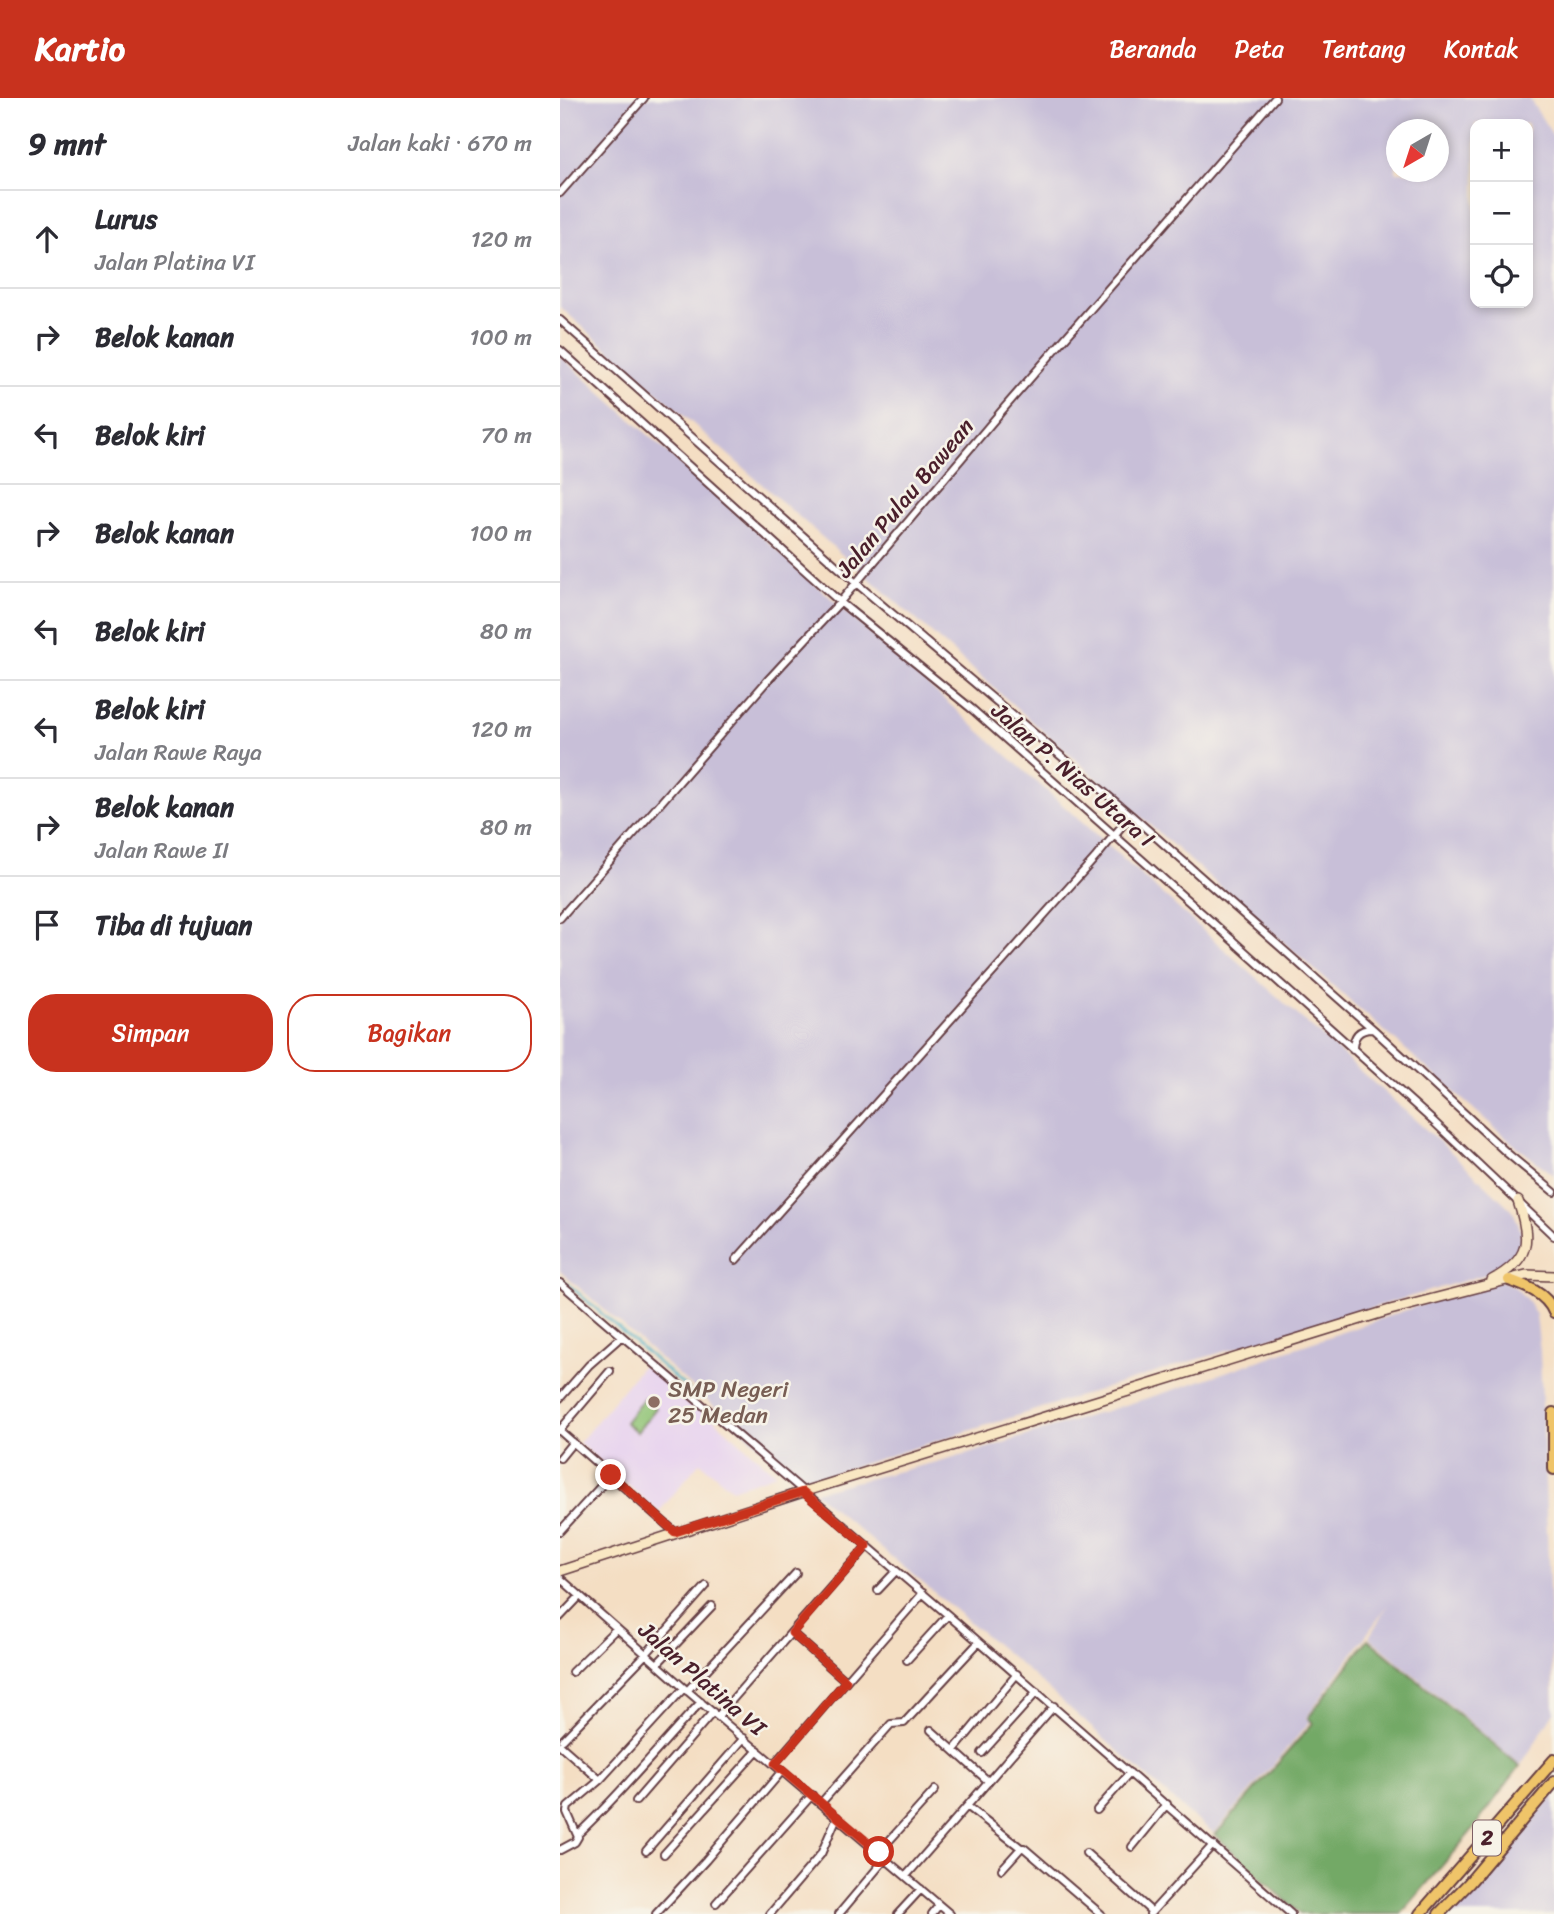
<!DOCTYPE html>
<html lang="id">
<meta charset="utf-8">
<style>
:root{--surface:#fff;--page:#f2f2f3;--text:#2b2b33;--muted:#7c7c81;--line:#e1e1e2;--accent:#c8321e}
body{margin:0;font-family:Sriracha,sans-serif;background:var(--page);color:var(--text)}
.controls{position:absolute;right:21px;top:21px;display:grid;overflow:hidden;border-radius:14px;box-shadow:0 4px 10px #0003}
.controls button{width:63px;height:63px;display:grid;place-items:center;padding:0;border:0;border-bottom:2px solid var(--line);background:var(--surface);color:var(--text);font:35px sans-serif}
.compass{position:absolute;left:826px;top:21px;width:63px;height:63px;border-radius:50%;background:var(--surface);box-shadow:0 4px 10px #0003;rotate:219deg}
.stop{position:absolute;width:21px;height:21px;margin:-16px;border:5px solid #c8321e;border-radius:50%;background:#fff}
.stop.end{background:#c8321e;border-color:#fff;box-shadow:0 2px 7px #0008}
.list{margin:0;padding:0;list-style:none}
h2{display:flex;justify-content:space-between;align-items:center;height:91px;margin:0;padding:0 28px;font-size:30px}
h2 small{font-size:23px;font-weight:400;color:var(--muted)}
.list li{display:grid;grid-template-columns:46px 1fr auto;gap:21px;align-items:center;box-sizing:border-box;height:98px;padding:0 28px;border-top:2px solid var(--line)}
.list b{display:block;font-size:26px;white-space:nowrap}
.list p{margin:0;font-size:23px;white-space:nowrap;color:var(--muted)}
.list em{font-size:23px;font-style:normal;color:var(--muted)}
.actions{display:flex;gap:14px;padding:21px 28px}
.actions a{flex:1;padding:16px 0;border:2px solid var(--accent);border-radius:28px;text-align:center;font-size:24px;color:var(--accent)}
.actions .main{background:var(--accent);color:#fff}
.icon{flex:none;width:38px;height:38px;fill:none;stroke:currentColor;stroke-width:2;stroke-linecap:round;stroke-linejoin:round}
.map{position:relative;flex:none;width:994px;height:1816px;overflow:hidden}
header{display:flex;align-items:center;gap:42px;box-sizing:border-box;height:98px;padding:0 35px;background:var(--accent);color:#fff}
header strong{font-size:33px}
nav{display:flex;gap:38px;margin-inline-start:auto;font-size:24px}
main{display:flex}
aside{flex:1;background:var(--surface)}
.map>svg:first-child{display:block}
</style>
<header>
<strong>Kartio</strong>
<nav><a>Beranda</a><a>Peta</a><a>Tentang</a><a>Kontak</a></nav>
</header>
<main>
<aside>
<h2>9 mnt<small>Jalan kaki · 670 m</small></h2>
<ul class="list">
<li><svg class="icon" aria-label="ahead" viewBox="0 0 24 24"><path d="M12 20V5M6 11l6-6 6 6"/></svg><div><b>Lurus</b><p>Jalan Platina VI</p></div><em>120 m</em></li>
<li><svg class="icon" aria-label="right" viewBox="0 0 24 24"><path d="M7 20v-9h11M14 6l5 5-5 5"/></svg><div><b>Belok kanan</b></div><em>100 m</em></li>
<li><svg class="icon" aria-label="left" viewBox="0 0 24 24"><path d="M17 20v-9H6M10 6l-5 5 5 5"/></svg><div><b>Belok kiri</b></div><em>70 m</em></li>
<li><svg class="icon" aria-label="right" viewBox="0 0 24 24"><path d="M7 20v-9h11M14 6l5 5-5 5"/></svg><div><b>Belok kanan</b></div><em>100 m</em></li>
<li><svg class="icon" aria-label="left" viewBox="0 0 24 24"><path d="M17 20v-9H6M10 6l-5 5 5 5"/></svg><div><b>Belok kiri</b></div><em>80 m</em></li>
<li><svg class="icon" aria-label="left" viewBox="0 0 24 24"><path d="M17 20v-9H6M10 6l-5 5 5 5"/></svg><div><b>Belok kiri</b><p>Jalan Rawe Raya</p></div><em>120 m</em></li>
<li><svg class="icon" aria-label="right" viewBox="0 0 24 24"><path d="M7 20v-9h11M14 6l5 5-5 5"/></svg><div><b>Belok kanan</b><p>Jalan Rawe II</p></div><em>80 m</em></li>
<li><svg class="icon" aria-label="arrive" viewBox="0 0 24 24"><path d="M6 21V4h12l-3 4 3 4H6"/></svg><div><b>Tiba di tujuan</b></div></li>
</ul>
<div class="actions"><a class="main">Simpan</a><a>Bagikan</a></div>
</aside>
<div class="map">
<svg width="994" height="1816" viewBox="0 0 994 1816">
<rect width="100%" height="100%" fill="#f7f3e8"/>
<filter id="ink" filterUnits="userSpaceOnUse"><feTurbulence type="fractalNoise" baseFrequency=".0143" numOctaves="2"/><feDisplacementMap in="SourceGraphic" scale="14" xChannelSelector="R" yChannelSelector="G"/><feConvolveMatrix kernelMatrix="1 2 1 2 8 2 1 2 1" color-interpolation-filters="sRGB"/></filter>
<filter id="wash" filterUnits="userSpaceOnUse"><feTurbulence type="fractalNoise" baseFrequency=".00686" numOctaves="4" result="noise"/><feDisplacementMap in="SourceGraphic" scale="28" xChannelSelector="R" yChannelSelector="G"/><feGaussianBlur stdDeviation="1.57" result="paint"/><feColorMatrix in="noise" values="0 0 0 0 0 0 0 0 0 0 0 0 0 0 0 0 0 1.4 0 .05"/><feComposite in="paint" operator="in"/></filter>
<g filter="url(#wash)">
<rect width="100%" height="100%" fill="#f4dec3"/>
<path fill="#e7d2ef" d="M87 1262 216 1376 172 1391 140 1364 99 1414 19 1345Z"/>
<path fill="#c8bfd8" fill-rule="evenodd" d="M0 0H969L994 39V1077L951 1044 0 209ZM915 26H968V205H915ZM836 32H878V74H836Z
M0 258 891 1054 953 1113 961 1133 960 1145 950 1163 930 1175 619 1267 242 1385 0 1173Z
M937 1181 954 1188 968 1203 976 1217 980 1253 994 1614 961 1667 809 1539 828 1507 746 1620 750 1624 654 1735 629 1716 468 1573 254 1394 405 1357 610 1293Z
M994 1696V1816H889L916 1788Z"/>
<path fill="#8fc375" stroke="#6c7150" stroke-width="2" d="M84 1300 96 1310 77 1334 65 1324Z"/>
<path fill="#73a966" stroke="#5e6448" stroke-width="2" d="M808 1541 960 1668 910 1735 841 1816H740L655 1737 753 1625 748 1620Z"/>
<g fill="none" stroke-linecap="round" stroke-linejoin="round">
<path stroke="#46afc5" stroke-width="2.5" d="M0 1179 129 1292"/>
</g>
</g>
<g filter="url(#ink)">
<g fill="none" stroke-linecap="round" stroke-linejoin="round">
<defs>
<path id="street" d="M0 95 84 0
M0 222 296 485 571 717 813 931 947 1055 994 1094
M0 252 280 504 413 612 661 832 873 1023 994 1138
M0 820 207 583 280 504 445 309 715 0
M793 952C793 939 798 931 812 931
M176 1162 536 759 571 717
M0 1185 388 1517 731 1816
M0 1300 29 1267 61 1239
M0 1332 50 1273
M0 1333 115 1434
M0 1360 13 1344
M0 1433 51 1377
M0 1480 124 1590 390 1816
M318 1492 336 1473
M0 1519 19 1499
M232 1535 286 1583
M347 1562 388 1517
M97 1566 152 1508
M12 1574 56 1531
M127 1593 236 1475
M158 1618 307 1448
M371 1632 428 1683
M3 1642 86 1556 146 1488
M0 1647 40 1682
M394 1652 457 1576
M422 1655 477 1594
M214 1666 363 1495
M76 1703 153 1614
M261 1705 331 1626 344 1625 419 1544
M407 1708 494 1608
M537 1712 570 1675
M18 1736C62 1695 100 1647 141 1604
M572 1749 607 1706
M0 1752 15 1744 18 1739 7 1714 8 1709 40 1682 124 1590
M86 1753 184 1640
M319 1754 375 1692
M526 1755 592 1814
M104 1756 198 1652
M442 1771 461 1750H464L541 1816
M346 1778 407 1708 461 1750
M156 1805 252 1697
M96 1816 146 1762 222 1673
M210 1816 261 1756 277 1719
M279 1816 326 1760
M338 1816 361 1791
M372 1816 379 1807
M590 1816 653 1747"/>
<path id="secondary" d="M932 1182C971 1161 971 1142 958 1103
M0 1473 249 1392 830 1212 966 1177 994 1178"/>
<path id="highway" d="M949 1182C966 1188 986 1195 994 1214
M994 1315V1371
M860 1816 994 1662
M879 1816 909 1785 994 1684"/>
</defs>
<use href="#street" stroke="#643c42" stroke-width="10"/>
<use href="#secondary" stroke="#643c42" stroke-width="12"/>
<use href="#highway" stroke="#643c42" stroke-width="14"/>
<use href="#street" stroke="#fff" stroke-width="6"/>
<use href="#secondary" stroke="#f9e7c3" stroke-width="9"/>
<use href="#highway" stroke="#efc469" stroke-width="10"/>
</g>
</g>
<g fill="none" stroke-linecap="round" stroke-linejoin="round" filter="url(#ink)">
<path stroke="#c8321e" stroke-width="9" d="M51 1377 115 1434 243 1394 307 1448 232 1535 286 1583 215 1666 319 1754"/>
</g>
<circle fill="#8d6e63" stroke="#f7f3e8" stroke-width="2.5" cx="94" cy="1304" r="7"/>
<g text-anchor="middle" dominant-baseline="central" stroke-width="5" stroke-linejoin="round" paint-order="stroke">
<rect fill="#f7f3e8" stroke="#7e5f64" stroke-width="2" x="913" y="1722.5" width="28" height="35" rx="5"/>
<g font-size="21" font-weight="bold" fill="#4a1f2b">
<text x="927" y="1740">2</text>
</g>
<g font-size="23" fill="#4a1f2b" stroke="#f7f3e8">
<text transform="translate(345 400) rotate(-50)">Jalan Pulau Bawean</text>
<text transform="translate(513 677) rotate(41)">Jalan P. Nias Utara I</text>
<text transform="translate(142 1581) rotate(41)">Jalan Platina VI</text>
</g>
<g font-size="23" fill="#785e54" stroke="#f7f3e8" text-anchor="start">
<text x="108" y="1291">SMP Negeri<tspan x="108" dy="26">25 Medan</tspan></text>
</g>
</g>
</svg>
<div class="controls">
<button>+</button>
<button>−</button>
<button><svg class="icon" aria-label="locate" viewBox="0 0 24 24"><circle cx="12" cy="12" r="6"/><path d="M12 2v4M12 18v4M2 12h4M18 12h4"/></svg></button>
</div>
<svg class="compass" viewBox="-18 -18 36 36"><path d="M0-13l5 13h-10z" fill="#e53935"/><path d="M0 13l5-13h-10z" fill="#7c7c81"/></svg>
<div class="stop" style="left:319px;top:1754px"></div>
<div class="stop end" style="left:51px;top:1377px"></div>
</div>
</main>
